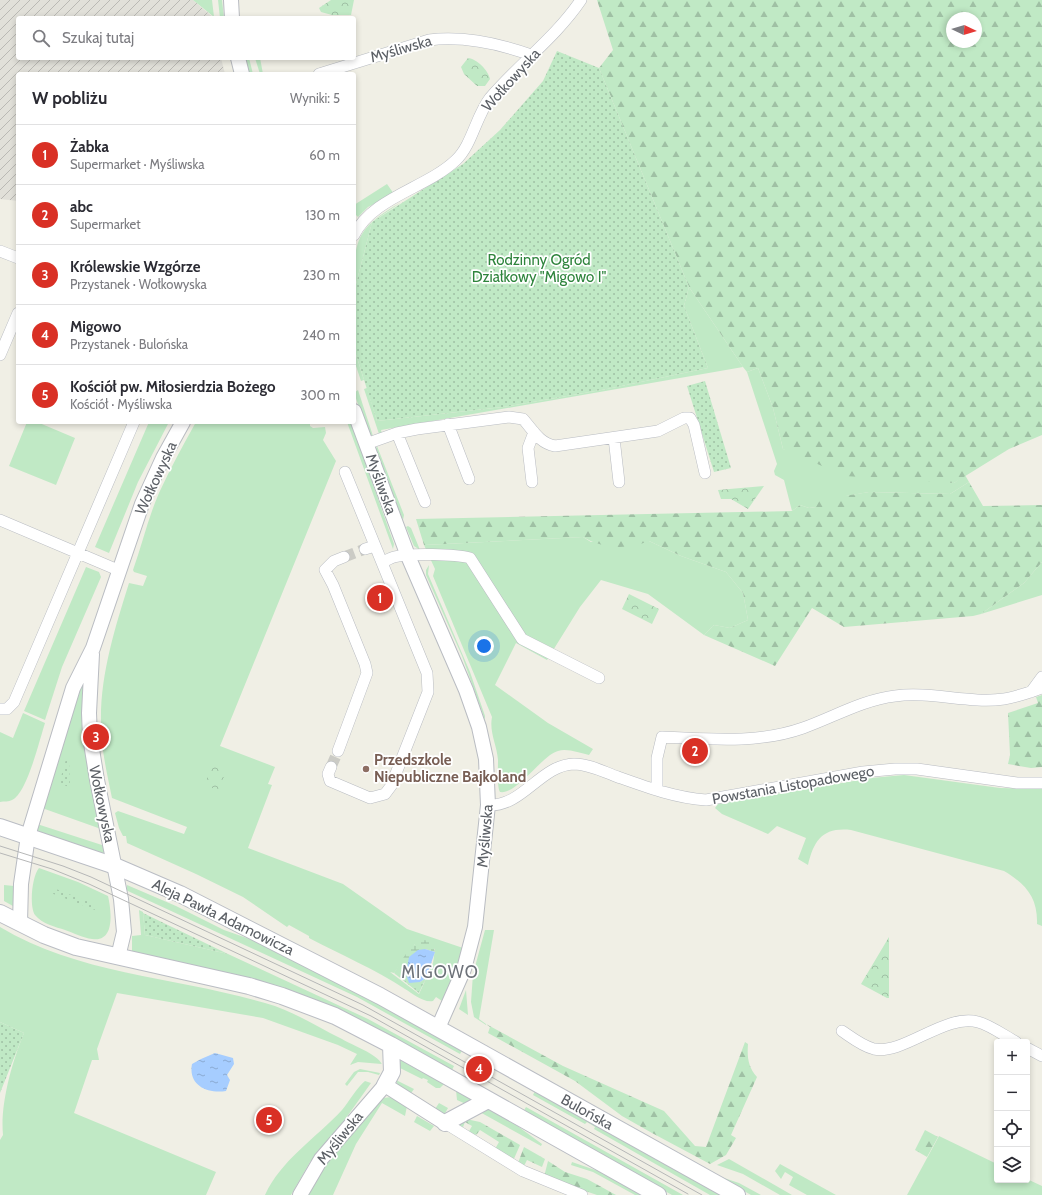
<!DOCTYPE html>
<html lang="pl">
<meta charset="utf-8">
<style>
:root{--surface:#fff;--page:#f7f7f7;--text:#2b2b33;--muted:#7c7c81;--line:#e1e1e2;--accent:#d93025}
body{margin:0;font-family:Cabin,sans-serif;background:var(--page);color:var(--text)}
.controls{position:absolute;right:12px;bottom:12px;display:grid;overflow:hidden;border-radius:4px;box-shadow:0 2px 6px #0003}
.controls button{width:36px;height:36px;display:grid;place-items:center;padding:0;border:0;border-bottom:1px solid var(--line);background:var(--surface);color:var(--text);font:20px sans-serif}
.compass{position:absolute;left:946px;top:12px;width:36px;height:36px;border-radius:50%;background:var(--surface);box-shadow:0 2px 6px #0003;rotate:94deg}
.you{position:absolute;left:484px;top:646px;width:14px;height:14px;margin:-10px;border:3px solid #fff;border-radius:50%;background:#1a73e8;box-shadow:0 0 0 6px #1a73e833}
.badge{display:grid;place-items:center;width:26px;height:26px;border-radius:50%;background:var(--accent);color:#fff;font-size:13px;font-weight:700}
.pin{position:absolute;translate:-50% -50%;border:2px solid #fff;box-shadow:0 1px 4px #0006}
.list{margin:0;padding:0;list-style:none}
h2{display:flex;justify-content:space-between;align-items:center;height:52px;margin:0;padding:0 16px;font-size:17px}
h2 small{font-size:13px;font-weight:400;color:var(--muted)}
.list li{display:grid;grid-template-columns:26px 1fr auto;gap:12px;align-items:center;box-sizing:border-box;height:60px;padding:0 16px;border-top:1px solid var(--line)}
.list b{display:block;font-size:15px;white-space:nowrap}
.list p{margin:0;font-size:13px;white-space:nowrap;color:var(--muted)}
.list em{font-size:13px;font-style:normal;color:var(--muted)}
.icon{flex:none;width:22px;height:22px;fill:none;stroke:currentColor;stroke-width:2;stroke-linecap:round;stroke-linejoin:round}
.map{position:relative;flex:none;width:1042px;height:1195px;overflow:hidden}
.search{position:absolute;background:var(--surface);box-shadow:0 2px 6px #0003;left:16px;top:16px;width:340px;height:44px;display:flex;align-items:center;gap:10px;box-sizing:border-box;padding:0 14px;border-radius:4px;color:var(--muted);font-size:15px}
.panel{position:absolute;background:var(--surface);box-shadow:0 2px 6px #0003;left:16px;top:72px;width:340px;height:352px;border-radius:4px}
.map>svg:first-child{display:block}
</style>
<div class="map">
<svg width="1042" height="1195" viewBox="0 0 1042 1195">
<defs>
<pattern id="industrial-furrows" width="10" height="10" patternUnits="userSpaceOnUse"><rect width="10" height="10" fill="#e1e0d9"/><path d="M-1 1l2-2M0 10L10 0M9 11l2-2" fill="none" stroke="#bab9b4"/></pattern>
<pattern id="forest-firs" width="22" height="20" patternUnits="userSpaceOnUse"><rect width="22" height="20" fill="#c0e9c5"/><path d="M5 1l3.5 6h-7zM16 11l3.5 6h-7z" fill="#9fc0a4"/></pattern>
<pattern id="wetland-marsh" width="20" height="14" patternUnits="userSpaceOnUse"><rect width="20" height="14" fill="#c0e9c5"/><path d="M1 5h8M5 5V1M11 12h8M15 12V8" fill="none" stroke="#9fc0a4"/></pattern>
<pattern id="park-crowns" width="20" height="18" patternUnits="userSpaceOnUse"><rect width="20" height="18" fill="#c0e9c5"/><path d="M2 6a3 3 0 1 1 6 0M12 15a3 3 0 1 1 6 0" fill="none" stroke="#9fc0a4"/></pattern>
<pattern id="garden-dots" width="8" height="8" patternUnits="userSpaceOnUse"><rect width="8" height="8" fill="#c0e9c5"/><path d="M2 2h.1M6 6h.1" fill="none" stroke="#9fc0a4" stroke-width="1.8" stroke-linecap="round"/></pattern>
<pattern id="water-ripples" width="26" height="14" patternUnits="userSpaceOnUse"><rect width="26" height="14" fill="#a6cdff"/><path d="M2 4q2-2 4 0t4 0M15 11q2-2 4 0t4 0" fill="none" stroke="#8aaad2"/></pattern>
</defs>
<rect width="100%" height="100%" fill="#f0efe5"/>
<path fill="url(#industrial-furrows)" d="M0 0H193L214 18H18V58H221L225 74H18V201L0 199Z"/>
<path fill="#c0e9c5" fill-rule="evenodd" d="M193 0H212L214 17Z
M218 0H222L224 18H220Z
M245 58H249L253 74H248Z
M255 58H260L263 74H260Z
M387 184 394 194 368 207 358 217 356 215 354 217V205Z
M400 203 372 222 354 292C354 242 354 229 400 203Z
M689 287 743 367 381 430 382 433 379 434 364 389 367 388 377 421 503 407 607 389 708 368 684 306Z
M354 348 364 380 361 381 354 360Z
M758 368 773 408 783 449 954 483 965 475 969 482 950 494 869 492 846 496 816 507 809 508 800 505 792 511 784 480 775 475 774 471 777 464 747 372Z
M358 390 373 436 369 434 354 393Z
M27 422H37L75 438 56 485 9 466Z
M149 422H169L138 482 109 553 95 547Z
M196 422H310V426L313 428 325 427 326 433 323 440 336 461 220 746 275 767 268 784 272 785 248 848 343 884 407 929 463 948 454 975 442 1001 436 997 433 1001C423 1003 412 993 405 989 375 969 341 955 309 938V936L289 925 287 927 243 897 196 874 127 843 126 836H123L119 828 115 813 118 811 184 834 187 827 112 798C107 773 101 749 101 723 100 675 115 628 129 583L143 586 147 576 134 572 133 570C142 545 148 518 159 493 170 469 183 445 196 422ZM415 944 435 949 433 963 419 994 390 972 394 973Z
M347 422H351L394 544 393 549Z
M377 446 404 515 403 520 375 451Z
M408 526 411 528 420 550 414 546 406 527Z
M583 537 591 542 649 541 681 556 726 572 743 593 748 620 730 628 714 625 704 635 648 594 601 580 580 607 547 660 516 643 495 685 548 723 593 749 589 755C580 753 567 748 558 751 542 755 517 795 500 792 497 788 498 768 498 760 497 745 489 732 492 717L433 576 435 569 424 545Z
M1042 562V595L981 614 1024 583Z
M429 565 428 574 470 672 485 716V720L462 656 426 575V570Z
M86 567 99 572 101 577 62 667 45 720 24 711Z
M82 686 84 687 101 829 42 808 78 690Z
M23 713 45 723C40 738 27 794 12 800 9 802 4 801 0 802V732L13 738Z
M904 775 1000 788 1042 789V926L1037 924C1038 898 1026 884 1004 871L851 830C823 827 814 840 808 865L798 859 806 838 777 826 768 834 722 814 715 808 718 804 871 778Z
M37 824 105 846V854L35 832Z
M39 868 78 882 108 896C111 909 116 943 92 939 83 938 74 933 65 930 56 927 42 924 35 915 29 906 32 876 39 868Z
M4 885 14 886 13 906 4 901Z
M127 885 176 906 224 930 258 942 375 1001 463 1049 460 1054 357 997 130 892 126 890Z
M139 910 143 912 145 935 228 954 368 1019 454 1066 451 1072 361 1021 132 954V936L141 935Z
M0 927C80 975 177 977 265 1003 294 1011 315 1026 342 1039 352 1045 377 1054 382 1064L358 1062 350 1065 357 1054 338 1045 263 1018 117 993 97 1049 99 1060H92L74 1113 216 1172 206 1195H0V1140L3 1135C0 1104 12 1062 24 1033L0 1022Z
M485 930H494L479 1019 486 1024V1025L474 1017 471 1002 473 974Z
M466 990 468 1015 459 1009Z
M399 1059 444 1084 440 1088H436L427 1082 428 1080 423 1078 422 1079 400 1068Z
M360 1069 380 1073 379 1075 368 1072H358L347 1086 345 1084 354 1072Z
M396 1080 414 1089 409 1096 398 1086Z
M365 1081 371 1083 346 1118 310 1162 291 1195H265C281 1160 316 1138 342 1110 348 1103 358 1086 365 1081Z
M456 1090 475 1100 468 1105 457 1100Z
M535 1091 722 1195H710L594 1129 595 1127 587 1122 585 1124 533 1095Z
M392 1097 407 1106 405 1116 382 1103 356 1144 333 1195H306L330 1157 383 1098Z
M439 1103 448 1108 444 1115 433 1112Z
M526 1107 683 1195H672L523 1112Z
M488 1109 508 1119 542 1144 541 1146 478 1111Z
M417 1116 434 1126 430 1131 414 1122Z
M939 1136 997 1164V1180L1027 1179 1042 1186V1195H907Z
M729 1159 792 1195H780L743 1174 717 1165Z
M572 1162 604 1173 641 1195H635L593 1172 571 1165Z
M780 1164 836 1195H807L789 1185 793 1177 785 1172 781 1179 775 1171Z
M718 1176 739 1183 761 1195H751Z"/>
<path fill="url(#forest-firs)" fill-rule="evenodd" d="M597 0H1042V435L1009 449 954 483 845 476 783 449 773 408 758 368 747 372 743 367 689 287 599 68 613 50ZM952 18H976V42H952Z
M969 482 983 506 1042 505V562L1024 583 981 614 973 616 844 627 812 608 775 666 704 635 714 625 730 628 748 620 743 593 726 572 681 556 649 541C628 550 603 549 583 537L424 545 416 519 792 511 800 505 809 508 816 507 820 500 869 492 950 494Z
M1042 695V767L1031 768 1008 764 1010 755 1008 713 1038 703 1036 697Z
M486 1024 563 1066 664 1111 695 1146 706 1147 745 1042 748 1044C747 1057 748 1067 757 1077L731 1135 736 1138 726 1155 710 1164 652 1133 622 1116 575 1081 488 1033 490 1027Z
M466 1119 480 1122 520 1145 513 1161 495 1149 499 1142 480 1130 477 1134 473 1136 468 1133 472 1126 465 1122 463 1127 459 1126 458 1123Z
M925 1130 938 1137 927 1157 915 1150Z
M524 1147 545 1159 542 1167 527 1160 523 1168 518 1163Z
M548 1161 565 1172 587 1179 616 1195H597L544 1177Z"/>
<path fill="url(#wetland-marsh)" d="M423 940 432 941 435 952 425 949 420 982 426 978 419 993 394 973C402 961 409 944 423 940Z"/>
<path fill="url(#park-crowns)" d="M331 0H354L351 15H332L321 12 319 8Z
M468 58C477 59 488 70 490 79L485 86H477L464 74 461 67Z
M764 486 748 509 731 499H721L718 490Z
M629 594 659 609 652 624 622 609Z
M213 764 227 770 218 790 204 785Z
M889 937V998H887L861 984Z"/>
<path fill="url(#garden-dots)" d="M557 51 599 68 689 287 684 306 708 368 607 389 503 407 377 421 354 348V292L372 222 463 164 500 130 543 81Z
M705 381 731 468 714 472 687 386Z
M66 759 69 760 70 787 59 784Z
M51 887 94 904 95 910 51 893Z
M143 913 228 954 145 935Z
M0 1022 24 1033 0 1093Z"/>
<path fill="url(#water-ripples)" d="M425 949 435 952 426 978 420 982 409 983 406 974 409 957 418 950Z
M215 1053 233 1058 234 1064 227 1075 230 1080 226 1091C207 1094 188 1085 192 1064L201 1059Z"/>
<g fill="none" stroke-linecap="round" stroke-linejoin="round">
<path stroke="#cbcbc5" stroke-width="11" stroke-dasharray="11 5.5" stroke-linecap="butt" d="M344 557 365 549
M331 767 338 751"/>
<defs>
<path id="minor" d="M319 74 429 40C462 36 500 44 531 55
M354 235C373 197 427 188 456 160 472 145 476 116 490 98 519 64 556 37 581 0
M0 251 18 258
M0 355 18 313
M448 424 469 479
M397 433 425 502
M614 438 619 482
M366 444 397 433 417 429 509 417 523 419C533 430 539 443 555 446L658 431 684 418H690L694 425 705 473
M532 482 528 448 534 432
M0 520 118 570
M365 549 375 546
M382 562C386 561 390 558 394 557 409 553 456 554 470 558L522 639 599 678
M1031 692 1042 677
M0 709H7L14 702 134 422
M338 751 367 673 365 664 333 585 325 570 334 561 344 557
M331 767 328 774 330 781 370 798 385 794 391 786 428 692 427 673 345 472
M657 790V758L662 737C709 739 758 744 803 728 834 717 862 700 895 696 931 691 969 704 1004 699 1017 697 1030 692 1042 688
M488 805C523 807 540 765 574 764 589 764 604 772 618 777 646 787 676 798 706 800L863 772 895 769H917L1017 783H1042
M842 1031C851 1037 862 1046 874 1049 904 1055 945 1013 978 1022 990 1025 1005 1036 1016 1042
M1027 1048 1042 1056
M445 1123 523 1171 582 1195"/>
<path id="tertiary" d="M231 0 232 18
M238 58 242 74
M354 411 408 556 466 690 479 727 486 759 488 805 475 927 464 969 438 1028
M92 654 89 713 90 737 97 780 121 899 124 932 118 957
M20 923 21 884 28 836 73 688 93 648 142 504 163 458 183 422
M300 1195 321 1159 385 1085 445 1123"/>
<path id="secondary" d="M0 827 115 866 180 894 380 996 737 1195
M0 913 44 935 76 947 249 986 282 996 335 1016 391 1045 658 1195
M385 1085 392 1072 391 1045
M445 1123 488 1100"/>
</defs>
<use href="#minor" stroke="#b9bcc2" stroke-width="12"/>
<use href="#tertiary" stroke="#b9bcc2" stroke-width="16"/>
<use href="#secondary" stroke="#babdc4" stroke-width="18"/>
<use href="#minor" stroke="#fff" stroke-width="11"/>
<use href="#tertiary" stroke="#fff" stroke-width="14"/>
<use href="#secondary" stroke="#fff" stroke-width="16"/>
<path stroke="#b6b7b7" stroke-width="1" d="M0 846 63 866 91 877 363 1005 702 1195
M0 853 52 869 89 884 371 1016 688 1194"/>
</g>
<circle fill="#8d6e63" stroke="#fff" stroke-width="1.5" cx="366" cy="769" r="4"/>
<g text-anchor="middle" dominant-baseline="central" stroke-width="3.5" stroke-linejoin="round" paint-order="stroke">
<g font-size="15" fill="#5c6066" stroke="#fff">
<text transform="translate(401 49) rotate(-16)">Myśliwska</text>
<text transform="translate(511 80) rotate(-48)">Wołkowyska</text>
<text transform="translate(156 478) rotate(-65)">Wołkowyska</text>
<text transform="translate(381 484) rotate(70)">Myśliwska</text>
<text transform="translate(793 785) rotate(-10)">Powstania Listopadowego</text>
<text transform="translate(102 804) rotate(78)">Wołkowyska</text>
<text transform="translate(485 836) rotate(-85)">Myśliwska</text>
<text transform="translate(223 917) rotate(26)">Aleja Pawła Adamowicza</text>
<text transform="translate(587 1112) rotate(29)">Bulońska</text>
<text transform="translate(340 1138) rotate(-51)">Myśliwska</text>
</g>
<g font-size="15" fill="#2e843c" stroke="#fff">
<text x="539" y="260">Rodzinny Ogród<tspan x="539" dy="17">Działkowy "Migowo I"</tspan></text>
</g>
<g font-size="15" font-weight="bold" fill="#785e54" stroke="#fff" text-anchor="start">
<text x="374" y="760">Przedszkole<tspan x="374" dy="17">Niepubliczne Bajkoland</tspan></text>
</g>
<g font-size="17" letter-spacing="1" fill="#6d7279" stroke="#fff">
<text x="440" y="972">MIGOWO</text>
</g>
</g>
</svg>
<div class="controls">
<button>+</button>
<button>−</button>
<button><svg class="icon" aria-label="locate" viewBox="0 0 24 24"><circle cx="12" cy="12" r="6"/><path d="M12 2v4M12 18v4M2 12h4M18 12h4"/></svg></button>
<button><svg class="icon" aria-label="layers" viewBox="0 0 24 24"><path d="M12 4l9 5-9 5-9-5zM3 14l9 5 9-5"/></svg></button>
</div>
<svg class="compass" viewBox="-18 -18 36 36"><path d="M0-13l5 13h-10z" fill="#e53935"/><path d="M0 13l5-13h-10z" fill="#7c7c81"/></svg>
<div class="you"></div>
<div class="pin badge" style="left:380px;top:598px">1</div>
<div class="pin badge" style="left:695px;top:751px">2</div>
<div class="pin badge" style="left:96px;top:737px">3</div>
<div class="pin badge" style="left:479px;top:1069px">4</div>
<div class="pin badge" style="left:269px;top:1120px">5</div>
<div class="search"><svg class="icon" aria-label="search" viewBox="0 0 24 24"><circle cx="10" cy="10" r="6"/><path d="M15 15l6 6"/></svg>Szukaj tutaj</div>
<section class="panel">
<h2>W pobliżu<small>Wyniki: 5</small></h2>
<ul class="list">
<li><span class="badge">1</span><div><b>Żabka</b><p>Supermarket · Myśliwska</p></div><em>60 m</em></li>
<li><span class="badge">2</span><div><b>abc</b><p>Supermarket</p></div><em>130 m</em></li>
<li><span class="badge">3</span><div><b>Królewskie Wzgórze</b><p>Przystanek · Wołkowyska</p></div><em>230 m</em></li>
<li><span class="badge">4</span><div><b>Migowo</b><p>Przystanek · Bulońska</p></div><em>240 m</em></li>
<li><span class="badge">5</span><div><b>Kościół pw. Miłosierdzia Bożego</b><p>Kościół · Myśliwska</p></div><em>300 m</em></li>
</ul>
</section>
</div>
